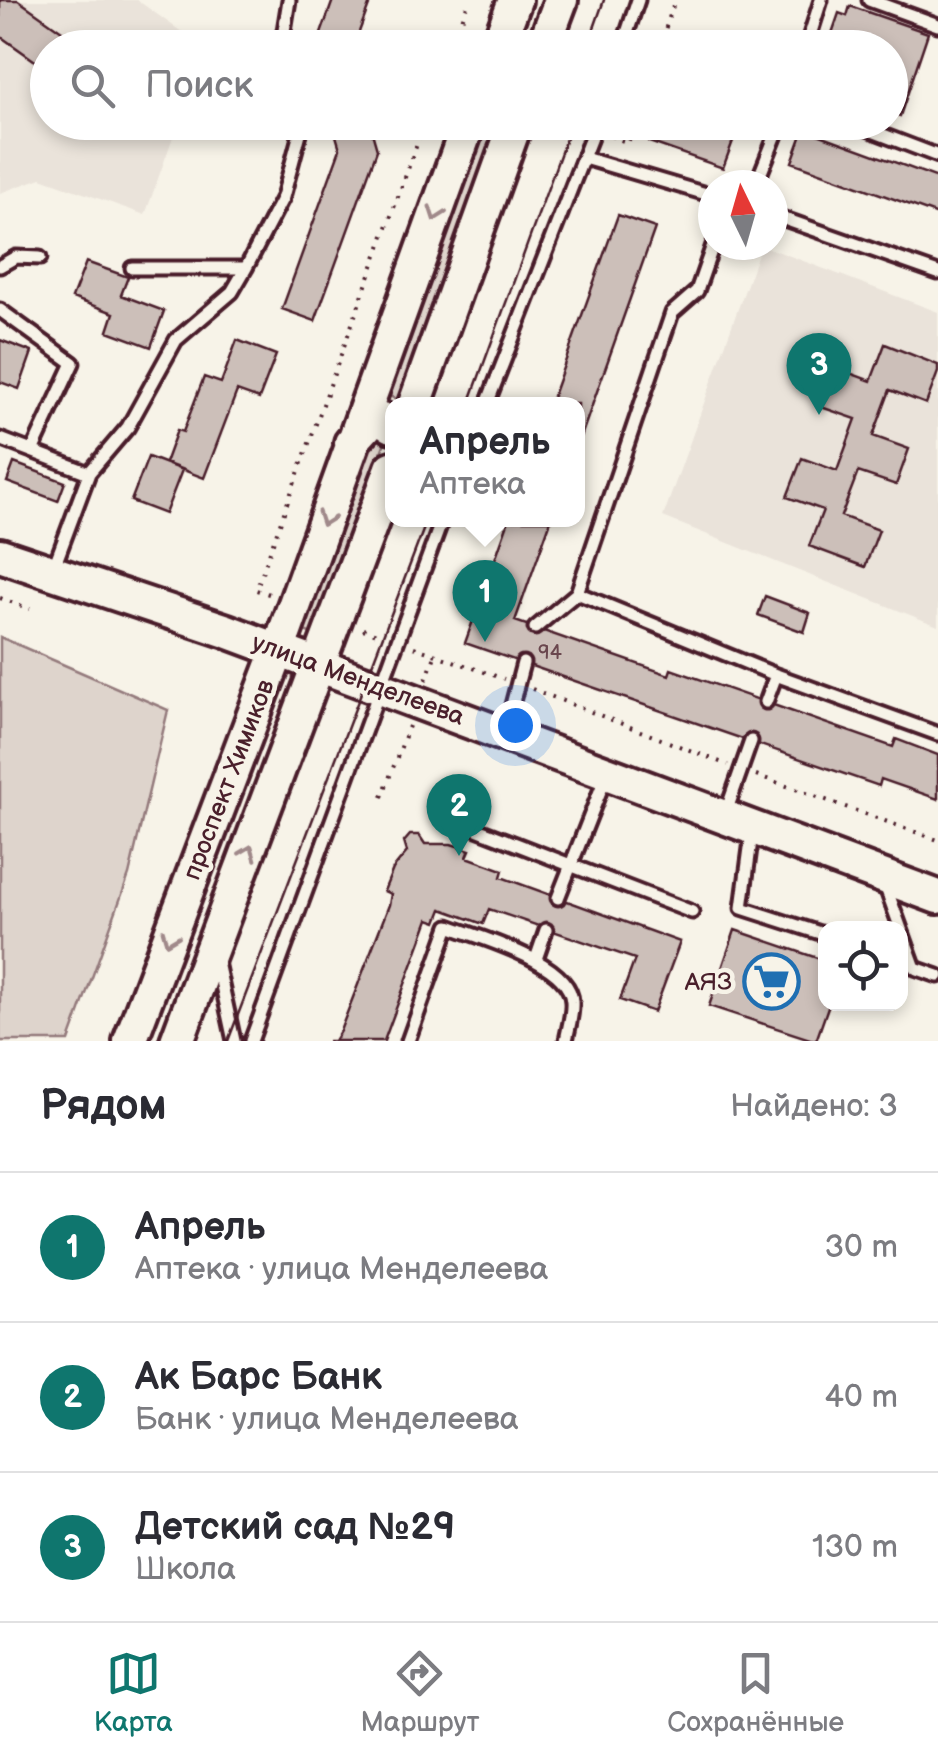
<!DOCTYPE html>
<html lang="ru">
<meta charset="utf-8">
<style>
:root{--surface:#fff;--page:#f7f7f7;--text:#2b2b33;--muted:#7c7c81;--line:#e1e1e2;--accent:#0f766e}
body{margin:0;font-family:"Balsamiq Sans",sans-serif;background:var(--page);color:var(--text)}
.controls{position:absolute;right:30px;bottom:30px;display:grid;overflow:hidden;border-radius:20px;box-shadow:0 5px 15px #0003}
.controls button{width:90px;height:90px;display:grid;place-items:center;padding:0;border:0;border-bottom:2px solid var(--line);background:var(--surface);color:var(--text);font:50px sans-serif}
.compass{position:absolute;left:698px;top:170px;width:90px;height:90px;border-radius:50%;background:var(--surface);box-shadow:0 5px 15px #0003;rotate:355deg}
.you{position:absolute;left:515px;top:725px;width:35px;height:35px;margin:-25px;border:8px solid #fff;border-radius:50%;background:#1a73e8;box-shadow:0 0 0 15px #1a73e833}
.badge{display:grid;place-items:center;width:65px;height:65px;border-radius:50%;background:var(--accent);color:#fff;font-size:32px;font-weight:700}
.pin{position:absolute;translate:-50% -82px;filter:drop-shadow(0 2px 5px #0008)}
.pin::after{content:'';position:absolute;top:52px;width:35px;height:30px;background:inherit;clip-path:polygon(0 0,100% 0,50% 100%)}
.popup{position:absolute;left:385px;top:397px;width:200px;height:130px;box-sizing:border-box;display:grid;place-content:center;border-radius:20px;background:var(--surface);filter:drop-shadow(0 2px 8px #0005);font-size:32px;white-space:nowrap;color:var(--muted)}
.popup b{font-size:38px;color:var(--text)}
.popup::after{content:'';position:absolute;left:50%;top:100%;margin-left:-20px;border:20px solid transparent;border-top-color:var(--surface)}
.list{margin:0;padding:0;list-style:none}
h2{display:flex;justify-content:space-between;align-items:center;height:130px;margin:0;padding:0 40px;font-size:42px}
h2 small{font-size:32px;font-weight:400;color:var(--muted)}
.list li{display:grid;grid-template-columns:65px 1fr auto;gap:30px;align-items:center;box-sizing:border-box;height:150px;padding:0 40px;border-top:2px solid var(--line)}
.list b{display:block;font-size:38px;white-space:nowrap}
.list p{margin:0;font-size:32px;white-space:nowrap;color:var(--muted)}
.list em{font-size:32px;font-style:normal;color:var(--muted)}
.icon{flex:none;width:55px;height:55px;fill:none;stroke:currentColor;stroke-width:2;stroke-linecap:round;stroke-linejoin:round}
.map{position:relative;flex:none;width:938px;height:1041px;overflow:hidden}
.search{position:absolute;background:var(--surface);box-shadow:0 5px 15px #0003;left:30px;right:30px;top:30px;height:110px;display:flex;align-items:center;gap:25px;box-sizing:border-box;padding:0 35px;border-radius:55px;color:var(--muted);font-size:38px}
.sheet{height:580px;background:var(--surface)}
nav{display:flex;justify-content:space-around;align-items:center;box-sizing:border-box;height:140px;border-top:2px solid var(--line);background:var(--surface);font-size:28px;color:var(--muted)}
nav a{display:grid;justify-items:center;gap:5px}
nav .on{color:var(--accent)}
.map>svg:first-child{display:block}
</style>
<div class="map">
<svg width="938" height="1041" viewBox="0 0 938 1041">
<rect width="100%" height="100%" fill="#f7f3e8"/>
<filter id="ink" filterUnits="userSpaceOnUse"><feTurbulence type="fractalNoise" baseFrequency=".01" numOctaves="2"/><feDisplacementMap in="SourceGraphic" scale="20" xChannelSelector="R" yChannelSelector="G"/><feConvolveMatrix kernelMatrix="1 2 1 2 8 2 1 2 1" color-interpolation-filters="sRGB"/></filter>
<g filter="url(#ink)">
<path fill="#eae3da" d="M0 0H137L200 45 48 48V122L178 123 145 215 41 178 0 193Z
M761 245 938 312V626L663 517Z"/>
<path fill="#ded4cc" stroke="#947a7c" stroke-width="2.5" d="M487 123H499L399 400 389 396Z
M375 434 386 439 315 635 304 631Z
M0 637 168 710 129 875 69 1041H0Z"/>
<path fill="#ccbfb9" stroke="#4a1f2b" stroke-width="2.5" d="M0 0H18L79 43 76 48H48V70L0 36Z
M333 0H371L353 48H316Z
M850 6 928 33 900 116 890 113V48H827L839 13 847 16Z
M689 34 724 48H684Z
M332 122H369L377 150 315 321 282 309 340 149Z
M656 122H740L723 168 649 142Z
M804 129 938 178V215L792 162Z
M618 215 655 228 578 445V404H550Z
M86 262 128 277 121 295 164 311 151 347 108 331 114 313 72 298Z
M0 340 32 352 19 389 0 382Z
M237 340 276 355 259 399 237 391 204 478 165 463 177 430 183 432 204 377 221 383Z
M885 344 938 365V372L926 404 890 390 873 436 909 449 896 485 858 472 841 516 879 530 865 567 809 546 823 510 787 497 802 458 837 471 856 419 821 407 836 368 871 381Z
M148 457 182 470 165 514 131 501Z
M14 463 65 482 58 501 7 482Z
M509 520H551L515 621 669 675 671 669 893 747 896 739 938 755V799L881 779 879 786 465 643Z
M765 596 810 613 804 632 758 615Z
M410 835H419L425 844H451L470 850 467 857 503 870 501 877 680 942 654 1012 620 1000 635 959 489 909 483 924 442 909 437 922 429 919 384 1041H327H334L340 1031 389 905 391 894 384 891 393 869 407 852 404 842Z
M735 930 826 961 829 1004 816 1041 709 1006Z"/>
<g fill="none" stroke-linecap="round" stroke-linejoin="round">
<defs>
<path id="lane" d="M869 0 938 25
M287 48 283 37 289 0
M622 48 638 0
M806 48 821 0
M849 122 938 156
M584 158 713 196
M756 185 781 122
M773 215 938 273
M0 266 16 257 40 258
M132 268H246L283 197 303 122
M0 310 73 363 33 449
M487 404 597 122
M0 439 89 473 54 567
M89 473 128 427 176 340 232 292 246 268
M577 593 672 313 697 291 713 245
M535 628 577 593 776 675 938 734
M766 702 776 675
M505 732 523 663
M438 814 692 912
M725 815 751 741
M752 833 742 908 826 935
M884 882 915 968 938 976
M558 898 606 776
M536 959 546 930
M217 962 234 1041
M251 1041 442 520
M408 1041 449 926C480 938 571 962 572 1002 573 1014 568 1029 566 1041"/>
<path id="secondary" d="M497 48 515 0
M543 48 561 0
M415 404 516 122
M351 443 370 422 382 419 392 426
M0 555 227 631 938 897
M130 1041 278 651 469 122
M177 1041 392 468"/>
</defs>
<use href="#lane" stroke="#4a1f2b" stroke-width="19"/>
<use href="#secondary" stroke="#4a1f2b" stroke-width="40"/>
<path stroke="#4a1f2b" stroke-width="4" stroke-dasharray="2.5 8" stroke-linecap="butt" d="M452 48 469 0
M659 48 675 0
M611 136 628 143 635 122
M269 594 256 590 425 122
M0 598 30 609
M363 629 382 636
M414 647 504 679
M426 680 435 656
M532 689 728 765
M756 775 938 840
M382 797 409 726"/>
<use href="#lane" stroke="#f7f3e8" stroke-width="11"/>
<use href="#secondary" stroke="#f7f3e8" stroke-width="32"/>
<path stroke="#4a1f2b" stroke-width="2.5" d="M587 48 604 0
M469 404 572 122
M228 1041 427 520"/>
</g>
<defs><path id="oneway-chevron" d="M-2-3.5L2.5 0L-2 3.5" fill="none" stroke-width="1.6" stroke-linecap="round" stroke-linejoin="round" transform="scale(2.5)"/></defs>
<g stroke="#a0898a">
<use href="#oneway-chevron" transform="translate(436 214) rotate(110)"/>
<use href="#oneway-chevron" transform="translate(325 519) rotate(110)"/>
<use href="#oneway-chevron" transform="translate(249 852) rotate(-69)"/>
<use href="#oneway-chevron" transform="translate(169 938) rotate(111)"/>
</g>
</g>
<defs>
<symbol id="supermarket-ring" viewBox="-11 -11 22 22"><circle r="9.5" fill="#f7f3e8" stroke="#1f6fb2" stroke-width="1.5"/><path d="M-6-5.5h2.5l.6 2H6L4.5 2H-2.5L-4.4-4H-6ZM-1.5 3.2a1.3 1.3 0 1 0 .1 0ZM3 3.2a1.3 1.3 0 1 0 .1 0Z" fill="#1f6fb2"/></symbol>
</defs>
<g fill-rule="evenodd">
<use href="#supermarket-ring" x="740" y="950" width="63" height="63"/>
</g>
<g text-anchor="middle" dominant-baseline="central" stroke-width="9" stroke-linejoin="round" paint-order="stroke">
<g font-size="20" fill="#6a474e">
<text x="550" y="653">94</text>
</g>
<g font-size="25" fill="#4a1f2b" stroke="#f7f3e8">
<text transform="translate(358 680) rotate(20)">улица Менделеева</text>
<text transform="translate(229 780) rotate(-69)">проспект Химиков</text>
</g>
<g font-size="25" fill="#4a1f2b" stroke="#f7f3e8" text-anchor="end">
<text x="732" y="982">АЯЗ</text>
</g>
</g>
</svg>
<div class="controls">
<button><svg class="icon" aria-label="locate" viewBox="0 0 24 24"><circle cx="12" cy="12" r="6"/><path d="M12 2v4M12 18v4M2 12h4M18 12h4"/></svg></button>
</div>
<svg class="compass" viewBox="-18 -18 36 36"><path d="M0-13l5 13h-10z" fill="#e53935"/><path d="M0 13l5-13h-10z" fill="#7c7c81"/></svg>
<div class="you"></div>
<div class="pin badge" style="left:485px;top:642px">1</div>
<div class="popup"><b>Апрель</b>Аптека</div>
<div class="pin badge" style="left:459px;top:856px">2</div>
<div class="pin badge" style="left:819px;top:415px">3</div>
<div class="search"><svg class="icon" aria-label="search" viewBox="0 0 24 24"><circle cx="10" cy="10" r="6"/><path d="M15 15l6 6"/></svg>Поиск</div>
</div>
<section class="sheet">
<h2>Рядом<small>Найдено: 3</small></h2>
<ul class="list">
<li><span class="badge">1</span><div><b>Апрель</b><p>Аптека · улица Менделеева</p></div><em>30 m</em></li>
<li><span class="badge">2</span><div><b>Ак Барс Банк</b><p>Банк · улица Менделеева</p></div><em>40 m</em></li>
<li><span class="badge">3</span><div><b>Детский сад №29</b><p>Школа</p></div><em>130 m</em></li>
</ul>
</section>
<nav>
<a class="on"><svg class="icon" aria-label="map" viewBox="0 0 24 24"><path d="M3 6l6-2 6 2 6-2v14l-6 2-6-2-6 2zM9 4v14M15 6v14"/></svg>Карта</a>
<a><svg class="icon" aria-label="directions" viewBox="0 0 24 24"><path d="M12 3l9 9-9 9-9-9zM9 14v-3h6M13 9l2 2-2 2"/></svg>Маршрут</a>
<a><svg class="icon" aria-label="saved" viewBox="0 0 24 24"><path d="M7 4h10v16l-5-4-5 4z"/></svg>Сохранённые</a>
</nav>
